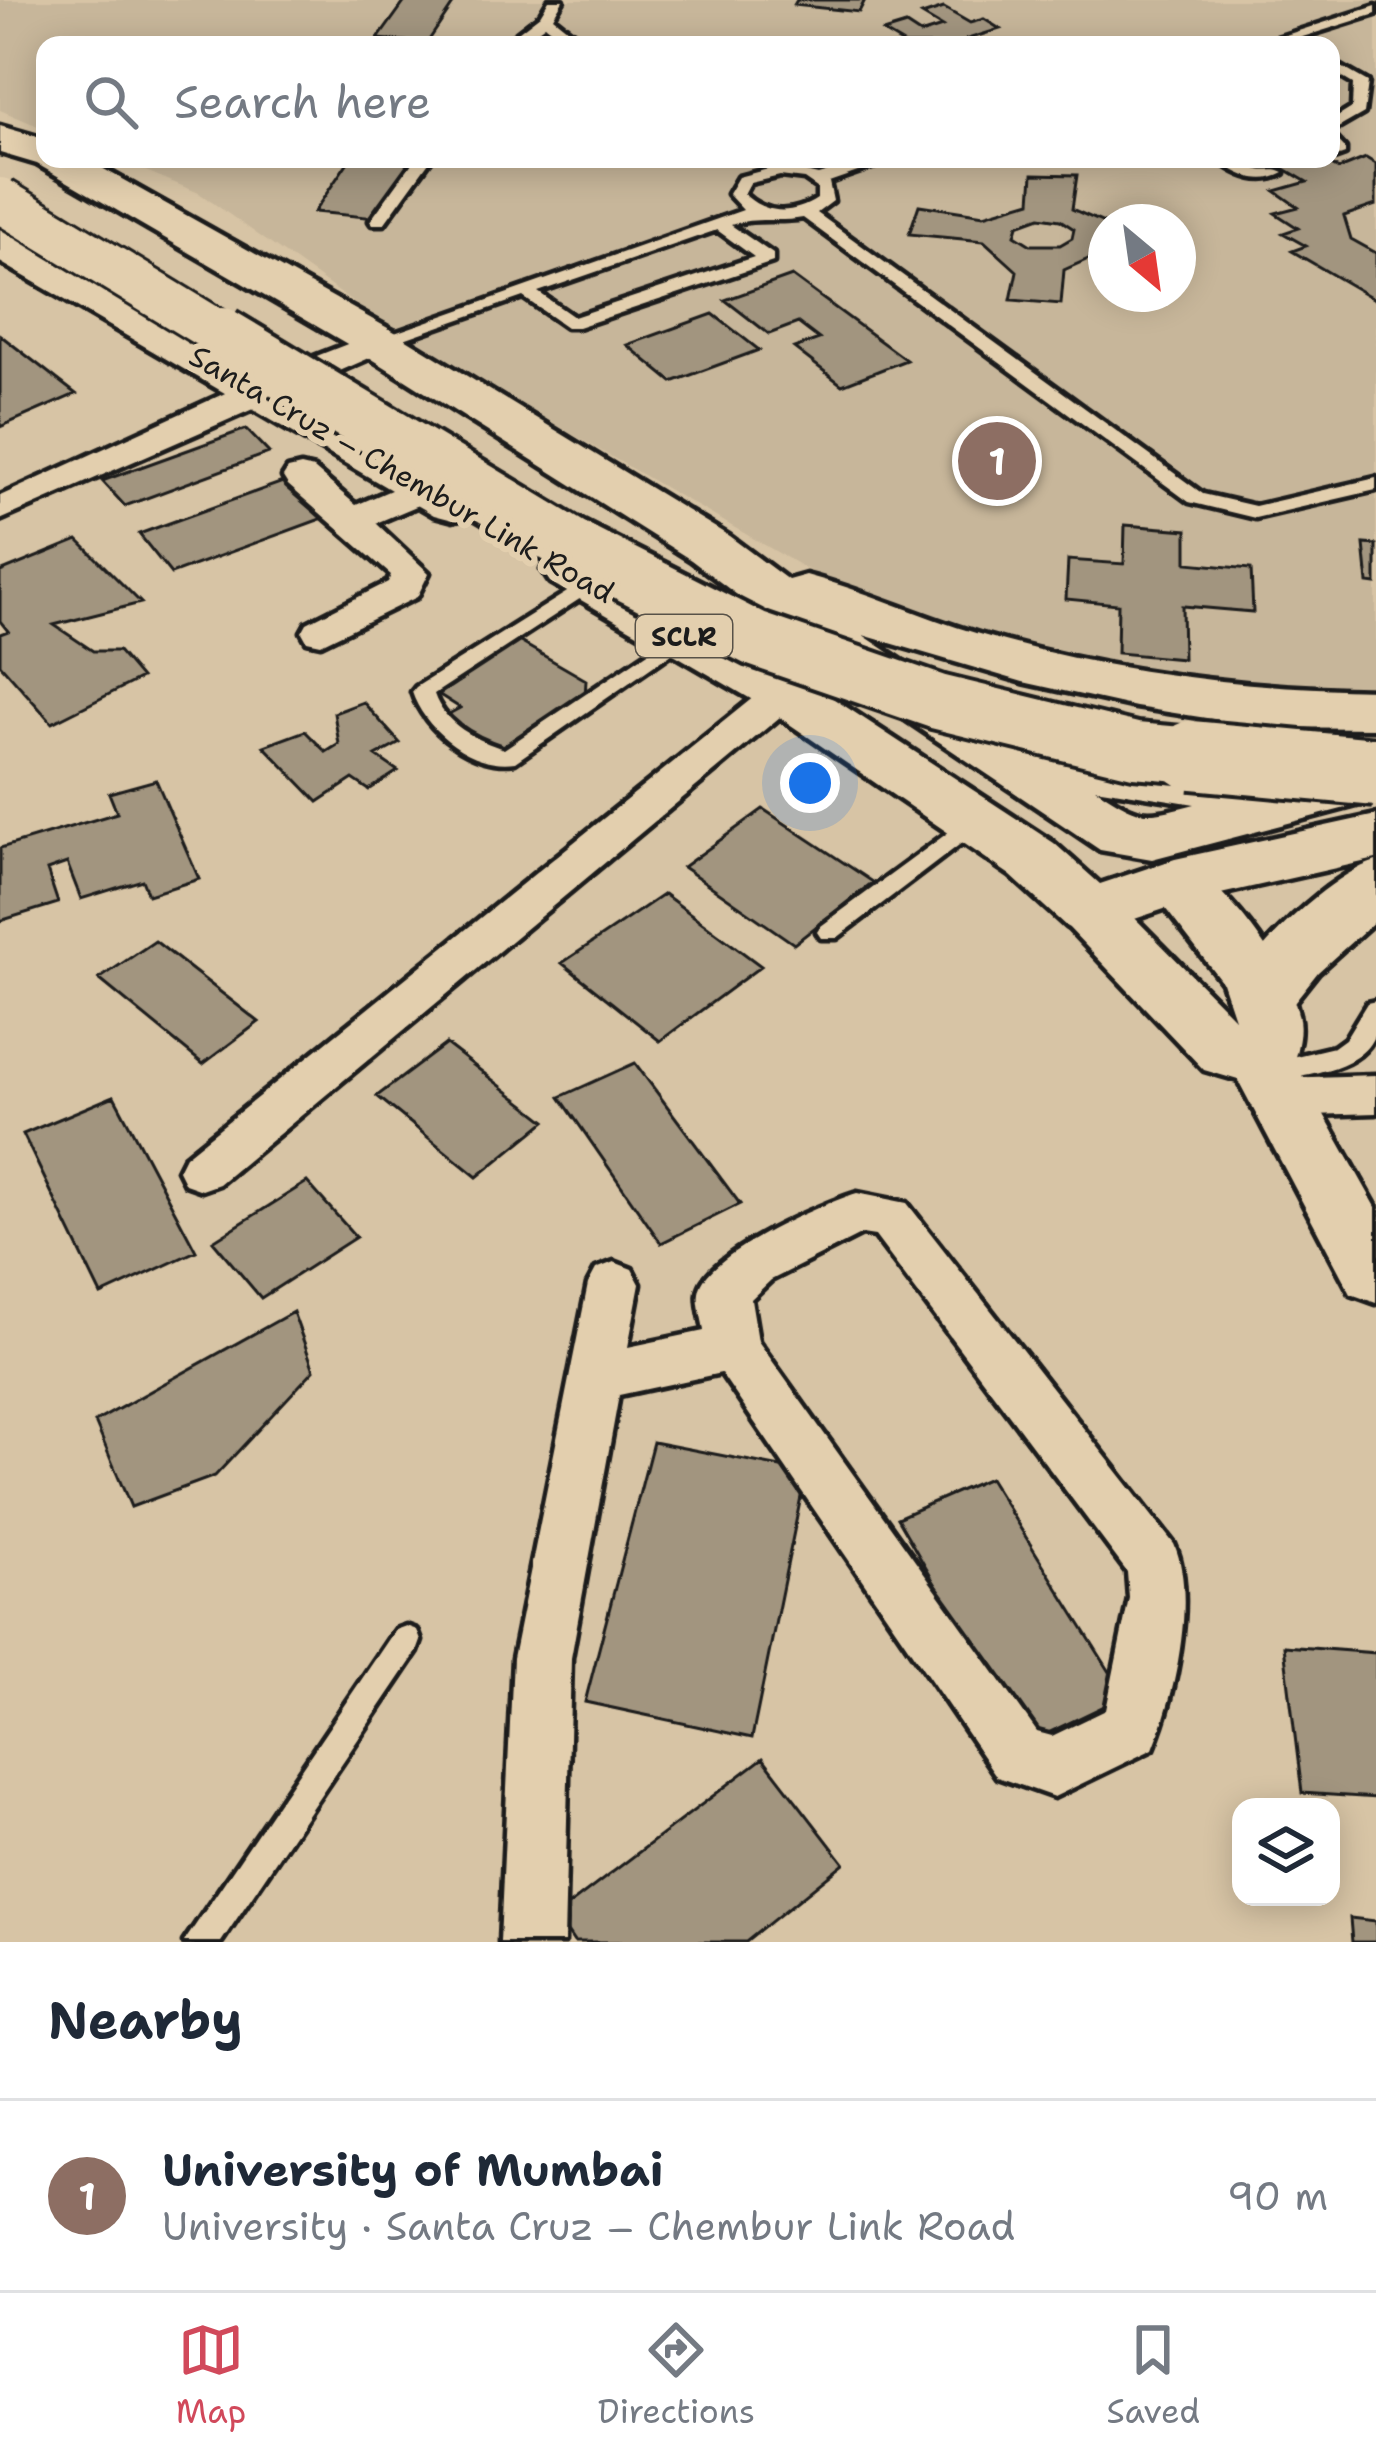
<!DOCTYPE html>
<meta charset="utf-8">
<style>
:root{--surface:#fff;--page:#f6f6f7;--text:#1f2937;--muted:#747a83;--line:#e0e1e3;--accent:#d1495b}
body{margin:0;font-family:"Shantell Sans",sans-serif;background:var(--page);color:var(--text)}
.controls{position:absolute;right:36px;bottom:36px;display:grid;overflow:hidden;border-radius:24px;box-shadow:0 6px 30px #0003}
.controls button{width:108px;height:108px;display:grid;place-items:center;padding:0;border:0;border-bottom:3px solid var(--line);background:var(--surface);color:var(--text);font:60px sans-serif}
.compass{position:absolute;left:1088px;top:204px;width:108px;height:108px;border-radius:50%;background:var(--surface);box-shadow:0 6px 30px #0003;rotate:151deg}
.you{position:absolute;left:810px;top:783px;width:42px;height:42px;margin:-30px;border:9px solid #fff;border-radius:50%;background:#1a73e8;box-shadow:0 0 0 18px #1a73e833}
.badge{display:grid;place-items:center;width:78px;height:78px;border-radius:50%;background:var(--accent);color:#fff;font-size:39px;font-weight:700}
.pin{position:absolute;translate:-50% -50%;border:6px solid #fff;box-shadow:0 3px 12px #0006}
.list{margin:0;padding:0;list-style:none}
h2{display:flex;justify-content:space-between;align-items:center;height:156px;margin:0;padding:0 48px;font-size:51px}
h2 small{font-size:39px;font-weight:400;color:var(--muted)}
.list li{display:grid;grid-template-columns:78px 1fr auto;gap:36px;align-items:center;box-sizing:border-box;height:192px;padding:0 48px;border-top:3px solid var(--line)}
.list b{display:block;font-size:45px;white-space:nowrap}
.list p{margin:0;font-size:39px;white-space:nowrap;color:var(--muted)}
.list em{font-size:39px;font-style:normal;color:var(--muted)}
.icon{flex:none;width:66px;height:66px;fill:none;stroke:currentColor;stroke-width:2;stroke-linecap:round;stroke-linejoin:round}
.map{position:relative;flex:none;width:1376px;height:1942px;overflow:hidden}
.search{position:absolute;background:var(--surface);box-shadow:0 6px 30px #0003;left:36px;right:36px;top:36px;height:132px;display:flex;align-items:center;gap:30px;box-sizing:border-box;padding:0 42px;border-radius:24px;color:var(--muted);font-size:45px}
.sheet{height:348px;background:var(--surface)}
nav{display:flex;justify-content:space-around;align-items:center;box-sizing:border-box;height:168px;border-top:3px solid var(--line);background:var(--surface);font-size:33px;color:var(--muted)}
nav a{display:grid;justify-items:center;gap:6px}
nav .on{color:var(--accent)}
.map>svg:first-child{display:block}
</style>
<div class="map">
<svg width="1376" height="1942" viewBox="0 0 1376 1942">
<rect width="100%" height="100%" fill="#d7c4a5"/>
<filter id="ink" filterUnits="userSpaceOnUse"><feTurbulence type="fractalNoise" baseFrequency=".00833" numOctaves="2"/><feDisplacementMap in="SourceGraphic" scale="24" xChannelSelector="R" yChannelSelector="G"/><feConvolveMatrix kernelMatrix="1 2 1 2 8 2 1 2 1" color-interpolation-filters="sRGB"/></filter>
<g filter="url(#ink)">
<path fill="#c7b69a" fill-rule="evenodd" d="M0 0H1376V688L1317 697 1033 653 836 586 401 336 199 193 117 159H1331V45H45V129L0 110ZM1106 222H1178V294H1106Z"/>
<path fill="#a2957f" stroke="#1c1c1c" stroke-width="3" fill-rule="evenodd" d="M406 0H456L427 43 378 39Z
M797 0H865L859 12 794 5Z
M944 8 970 23 984 19 1000 29 968 39 978 45H905L883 32 906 25 920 34 942 27 922 15Z
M1366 158 1376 164V205L1344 216 1351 239 1376 253V300L1292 251 1306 246 1283 233 1298 228 1275 213 1298 207 1275 191 1307 182 1273 162 1320 159 1339 169Z
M350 159H413L376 218 314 212Z
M1033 174 1077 175 1072 209 1106 224V251L1064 270 1061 304 1011 300 1017 271 984 241 909 234 919 205 984 215 1031 201ZM1040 217 1060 220 1074 229 1072 238 1060 245H1031L1015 235 1018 225Z
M792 276 906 360 842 385 794 348 819 339 798 323 769 334 725 300Z
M713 314 759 350 672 382 627 345Z
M0 335 76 394 0 427Z
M246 429 269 453 125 506 102 481Z
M291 479 326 517 171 574 139 534Z
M1125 525 1187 530V563L1251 569 1253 612 1182 606 1183 659 1117 653 1118 604 1066 599 1068 560 1124 564Z
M78 540 141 603 54 625 93 651H118L141 678 52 723 0 664V634L8 631 0 621V572Z
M1364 544 1376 545V584L1368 583Z
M515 639 586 680 585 697 500 751 445 716 460 708 435 692Z
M363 702 400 743 376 756 398 771 369 790 353 779 318 802 264 746 305 731 326 752 339 744 334 713Z
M156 780 199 879 148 895 142 880 81 899 67 863 47 870 58 903 0 921V848L117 813 109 793Z
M763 809 873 882 794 944 683 867Z
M664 894 761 966 660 1041 562 963Z
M155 941 259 1022 203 1064 99 979Z
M446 1044 546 1121 477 1177 377 1096Z
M635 1063 740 1204 661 1243 560 1097Z
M114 1096 196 1251 101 1295 23 1134Z
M307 1182 356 1237 261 1298 213 1241Z
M293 1312 314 1370 215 1476 131 1507 95 1422Z
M653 1442 806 1472 752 1738 585 1702Z
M989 1478 1125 1696 1027 1743 897 1518Z
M1284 1646 1376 1653V1798L1302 1793Z
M763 1758 844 1863 746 1942H574L556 1915Z
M1350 1918 1376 1921V1942H1352Z"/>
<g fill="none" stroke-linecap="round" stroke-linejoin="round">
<defs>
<path id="lane" d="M549 0H563L553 17 588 45H572L545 25 517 45H501L540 15Z
M1376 6V14L1277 45H1255Z
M1331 61 1368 82 1364 113 1331 132V121L1352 108 1353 84 1331 71Z
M1331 133 1345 148V154L1331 159Z
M415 159H431L384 224H372L370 221Z
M871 159H895L829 182 833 201 817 213 1203 494 1255 506 1376 478V490L1255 518 1189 502 803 218C777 223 756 216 731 225L773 254V262L578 327H566L523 297 384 346 369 342 743 210 728 194 738 177 780 166 818 175ZM780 176 804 179 817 188V199C792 215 766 215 744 194L750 183ZM717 230 754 257 574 317 538 292Z
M1217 159C1234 159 1240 165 1256 169 1268 173 1273 167 1284 173 1261 186 1237 175 1217 159Z
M591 577 598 579V587L434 694C444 724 476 740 504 749L678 632 685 630 695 637 515 762C473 769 424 730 412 692L416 687Z
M976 812 984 814 987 820 984 826 837 938H821L817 932 821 926Z
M1376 1001C1376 1009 1376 1022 1376 1030 1365 1072 1302 1074 1267 1082L1258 1079 1254 1072 1258 1065 1334 1047 1345 1039 1367 1003Z
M406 1626 417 1630 421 1641 417 1652 221 1942H184L395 1630Z"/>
<path id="street" d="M378 332 394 342 390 349 0 520V496L245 384Z
M301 466 314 469 356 505 414 480H440L445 488 440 496 376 523 429 573 417 597 321 644 307 641 302 632 307 623 388 582 391 575 288 485 283 477 288 469Z
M784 680 798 684 804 693 798 702 219 1184 202 1190 185 1184 178 1170 185 1156 770 684Z
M1376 1075V1113L1280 1116 1263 1110 1256 1097 1263 1084 1280 1078Z
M857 1193 907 1203 1174 1544C1197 1596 1175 1697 1153 1749L1054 1797 997 1777 721 1373 619 1395 571 1658 564 1942H500L513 1658 588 1284 596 1269 614 1262 632 1269 640 1284 628 1347 704 1331C703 1320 697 1304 699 1293 703 1254 822 1204 857 1193ZM862 1234 875 1236 1127 1572 1129 1598 1106 1710 1052 1736 1037 1732 758 1341 751 1299 771 1280Z"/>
<path id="secondary" d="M1175 860C1219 873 1289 968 1298 1014 1302 1031 1298 1045 1294 1061L1376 1207V1303L1351 1294 1238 1080 1204 1070 1068 927 1059 911 1068 895 1090 889 1112 895 1234 1018 1222 982 1145 882 1154 867Z"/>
<path id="highway" d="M0 126 45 139V159H86L395 332 729 536 788 580 806 575C865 590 920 617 979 634 1109 672 1241 688 1376 690V728L1264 727 1136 707 1023 682 863 635 1010 733 1021 730 1139 757 1284 775 1287 781 1376 758V800L1152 859 1100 850 865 692 691 560 361 352 37 164 0 153ZM1095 788 1195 804C1141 818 1142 818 1095 788Z
M0 229 16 233 472 493 479 504 472 515 453 520 434 515 0 262Z
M569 553 588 558 805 680 1054 843 1100 884 1175 859 1376 815V859L1185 902 1090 934 1067 927 1010 875 763 706 550 582 542 570 550 558Z
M1376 861V920L1318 972 1287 1011 1263 1018 1239 1011 1230 993C1255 948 1327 876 1376 861Z"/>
</defs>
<use href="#lane" stroke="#1c1c1c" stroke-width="9"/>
<use href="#street" stroke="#1c1c1c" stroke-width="9"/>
<use href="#secondary" stroke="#1c1c1c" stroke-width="9"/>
<use href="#highway" stroke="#1c1c1c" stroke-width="9"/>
<use href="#lane" fill="#e3cfae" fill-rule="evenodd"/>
<use href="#street" fill="#e3cfae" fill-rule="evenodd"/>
<use href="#secondary" fill="#e3cfae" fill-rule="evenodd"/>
<use href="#highway" fill="#e3cfae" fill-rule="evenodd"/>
<defs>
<path id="highway-bridge-far2" d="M0 200 227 338"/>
<path id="highway-bridge-far1" d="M222 335 572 546 755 639 938 702 1135 750 1225 758"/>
<path id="highway-bridge" d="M1192 755 1376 772"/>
</defs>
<use href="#highway-bridge-far2" stroke="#1c1c1c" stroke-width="50" stroke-linecap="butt"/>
<use href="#highway-bridge-far1" stroke="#1c1c1c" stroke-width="62" stroke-linecap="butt"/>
<use href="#highway-bridge" stroke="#1c1c1c" stroke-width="76" stroke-linecap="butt"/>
<use href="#highway-bridge-far2" stroke="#e3cfae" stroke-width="44"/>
<use href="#highway-bridge-far1" stroke="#e3cfae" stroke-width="54"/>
<use href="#highway-bridge" stroke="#e3cfae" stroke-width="68"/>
</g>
</g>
<g text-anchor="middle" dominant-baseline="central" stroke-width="12" stroke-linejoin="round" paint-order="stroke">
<rect fill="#e3cfae" stroke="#585248" stroke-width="3" x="636" y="615" width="96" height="42" rx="9"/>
<g font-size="27" font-weight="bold" fill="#1c1c1c">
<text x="684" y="636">SCLR</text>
</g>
<g font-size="30" fill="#1c1c1c" stroke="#e3cfae">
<text transform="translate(402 474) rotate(30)">Santa Cruz – Chembur Link Road</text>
</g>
</g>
</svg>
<div class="controls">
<button><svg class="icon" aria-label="layers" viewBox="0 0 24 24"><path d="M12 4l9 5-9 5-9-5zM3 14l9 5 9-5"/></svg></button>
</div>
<svg class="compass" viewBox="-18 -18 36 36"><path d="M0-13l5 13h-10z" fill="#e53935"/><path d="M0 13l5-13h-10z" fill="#747a83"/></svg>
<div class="you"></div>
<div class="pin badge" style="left:997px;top:461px;background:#8d6e63">1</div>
<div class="search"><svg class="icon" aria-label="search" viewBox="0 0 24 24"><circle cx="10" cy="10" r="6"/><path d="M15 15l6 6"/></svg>Search here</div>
</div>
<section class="sheet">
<h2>Nearby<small></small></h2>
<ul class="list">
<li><span class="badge" style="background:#8d6e63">1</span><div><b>University of Mumbai</b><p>University · Santa Cruz – Chembur Link Road</p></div><em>90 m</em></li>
</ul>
</section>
<nav>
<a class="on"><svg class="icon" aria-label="map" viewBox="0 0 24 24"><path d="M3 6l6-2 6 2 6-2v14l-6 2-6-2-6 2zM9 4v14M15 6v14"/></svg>Map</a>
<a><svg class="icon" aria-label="directions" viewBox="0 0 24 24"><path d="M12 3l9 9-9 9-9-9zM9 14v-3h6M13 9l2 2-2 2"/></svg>Directions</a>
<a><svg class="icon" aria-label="saved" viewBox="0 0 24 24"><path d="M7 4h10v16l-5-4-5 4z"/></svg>Saved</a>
</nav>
